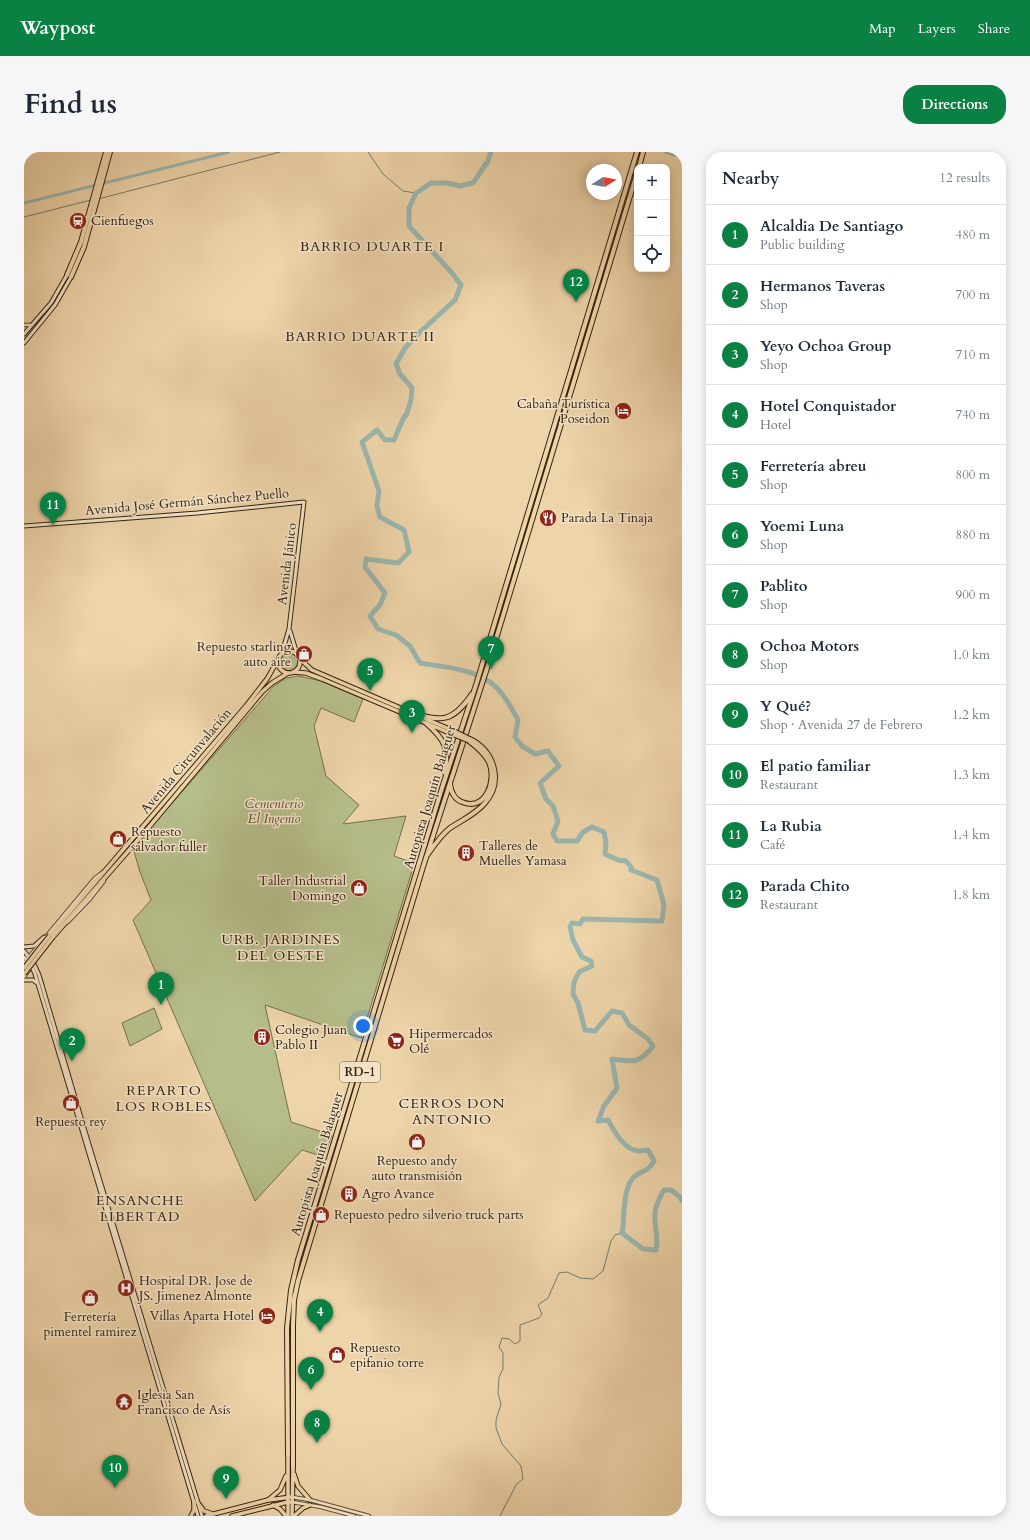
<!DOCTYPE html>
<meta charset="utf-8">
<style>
:root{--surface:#fff;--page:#f6f6f7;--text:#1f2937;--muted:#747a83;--line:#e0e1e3;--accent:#0b8043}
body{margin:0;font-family:Cardo,serif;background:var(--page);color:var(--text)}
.controls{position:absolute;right:12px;top:12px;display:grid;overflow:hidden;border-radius:8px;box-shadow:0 2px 10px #0003}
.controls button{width:36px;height:36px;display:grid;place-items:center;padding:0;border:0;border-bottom:1px solid var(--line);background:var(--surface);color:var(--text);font:20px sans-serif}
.compass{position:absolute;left:562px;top:12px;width:36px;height:36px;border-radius:50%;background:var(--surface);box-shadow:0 2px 10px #0003;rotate:79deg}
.you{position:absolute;left:339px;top:874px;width:14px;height:14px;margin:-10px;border:3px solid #fff;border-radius:50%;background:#1a73e8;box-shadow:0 0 0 6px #1a73e833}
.badge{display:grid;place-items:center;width:26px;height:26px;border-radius:50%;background:var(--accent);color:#fff;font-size:13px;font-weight:700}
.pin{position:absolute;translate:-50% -33px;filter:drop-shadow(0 1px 2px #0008)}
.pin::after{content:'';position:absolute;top:21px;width:14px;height:12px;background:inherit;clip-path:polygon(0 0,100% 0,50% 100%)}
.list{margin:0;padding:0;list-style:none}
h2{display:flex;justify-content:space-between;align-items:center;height:52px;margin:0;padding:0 16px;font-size:17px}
h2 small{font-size:13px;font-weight:400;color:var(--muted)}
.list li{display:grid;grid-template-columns:26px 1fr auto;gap:12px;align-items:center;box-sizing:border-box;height:60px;padding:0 16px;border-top:1px solid var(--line)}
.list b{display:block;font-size:15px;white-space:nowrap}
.list p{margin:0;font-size:13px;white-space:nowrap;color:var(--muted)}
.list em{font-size:13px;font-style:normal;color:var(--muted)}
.icon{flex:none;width:22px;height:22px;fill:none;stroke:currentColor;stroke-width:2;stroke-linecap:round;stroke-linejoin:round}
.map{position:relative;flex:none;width:658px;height:1364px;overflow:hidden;border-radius:16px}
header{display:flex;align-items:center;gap:24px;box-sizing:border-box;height:56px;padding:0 20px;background:var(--accent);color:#fff}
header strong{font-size:19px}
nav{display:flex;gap:22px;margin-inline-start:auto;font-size:14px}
.intro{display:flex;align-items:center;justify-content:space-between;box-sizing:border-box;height:96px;padding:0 24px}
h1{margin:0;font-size:28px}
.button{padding:10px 18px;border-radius:16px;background:var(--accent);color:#fff;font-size:14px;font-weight:700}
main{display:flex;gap:24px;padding:0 24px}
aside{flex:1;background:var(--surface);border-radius:16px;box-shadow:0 2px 10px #0003}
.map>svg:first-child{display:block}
</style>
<header>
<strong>Waypost</strong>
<nav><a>Map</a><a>Layers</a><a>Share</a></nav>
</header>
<div class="intro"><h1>Find us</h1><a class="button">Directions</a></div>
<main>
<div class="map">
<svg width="658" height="1364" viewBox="0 0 658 1364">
<rect width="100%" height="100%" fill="#eed4a9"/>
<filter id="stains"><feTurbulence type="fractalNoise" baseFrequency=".005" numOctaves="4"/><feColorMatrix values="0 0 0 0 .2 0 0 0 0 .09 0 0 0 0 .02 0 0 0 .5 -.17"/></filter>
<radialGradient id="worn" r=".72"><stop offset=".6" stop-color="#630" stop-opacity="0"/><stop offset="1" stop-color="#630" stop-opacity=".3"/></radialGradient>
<path fill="#b5bd8a" stroke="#74704e" d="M256 510a9 9 0 1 1 18 0a9 9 0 1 1-18 0Z
M275 524 297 529 339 547 330 570 297 556 290 574 302 624 335 653 319 672 382 664 370 704 384 709 386 704 392 706 337 886 241 853 267 970 308 983 300 1005 278 998 231 1049 109 768 127 748 116 720 109 696 250 534 262 526Z
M130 856 138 877 106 894 98 871Z"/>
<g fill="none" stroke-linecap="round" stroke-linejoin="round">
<path stroke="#717c70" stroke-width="1" d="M344 0 359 22 379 39 392 41
M74 47 256 0
M0 65 67 48
M476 1364 492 1333 499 1327 497 1314 478 1292 472 1276V1268L477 1252 474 1241 475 1225 479 1217V1201L475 1195 478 1186 485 1187 491 1192 496 1189V1173L515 1166 518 1162 514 1153 524 1146 535 1121 543 1120 556 1126 569 1127 579 1119 587 1089 591 1083 598 1081"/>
<path stroke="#9bb7b0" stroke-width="3" d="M641 0 650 3H658
M0 51 205 0"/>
<path stroke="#9bb7b0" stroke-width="5" d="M467 0 464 9 449 31 436 34 423 31H407L392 41 385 56V74L428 121 437 133 431 148 395 181 381 196 372 212 376 222 388 236 387 248 383 261 379 267 370 288H361L353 278 338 290 355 339 353 354 356 365 380 378 385 400 374 411 342 407 341 415 361 441 356 453 346 464 354 477 372 483 386 494 396 511C421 515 454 517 473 536 482 545 488 557 494 568L491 585 498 594 511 602 524 599 535 614 516 631 522 647 529 654 534 669 529 682 533 689H553L559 680 568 675 580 680 582 691 581 702 594 708 602 709 607 715V718L633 728 640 753 638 769 559 767 556 772 548 771 546 775 549 788 558 805 567 809 568 814 555 820 550 830 549 842 554 851 561 878 571 879 588 859 598 861 605 873 624 887 629 894C616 912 608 910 588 907L593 936 580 954 574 969 584 968C590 979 601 999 615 999 618 999 621 998 624 998L630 1009C623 1021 620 1017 611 1024 598 1035 601 1066 598 1081L619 1097 632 1098C635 1083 630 1076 631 1062 631 1053 636 1045 640 1038H647L656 1045 658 1049"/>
<defs>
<path id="tertiary" d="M0 173H7
M44 770 65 748 80 729
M0 811 71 726 79 720
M0 825 8 814
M268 1345 286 1348 345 1364
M268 1350 297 1355 330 1364"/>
<path id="secondary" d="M0 182 27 151 43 123
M0 191 31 153 47 125
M0 374 173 361 280 350 265 477 258 501
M266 479 273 502
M0 795 10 794 20 785
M0 799 10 812 15 823 60 976 178 1364
M0 805 8 815 11 822 174 1364
M0 828H9L13 831"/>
<path id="primary" d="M254 510a11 11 0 1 1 22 0a11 11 0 1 1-22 0Z
M276 507 288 518 388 561
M269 520 282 521 298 527 428 582
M397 565 430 579
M26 783 222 554 243 527 255 506
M29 785 120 681 238 540 248 531 264 521
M174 1351 180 1359 189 1362
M167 1364 170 1358V1349
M182 1364 244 1348 268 1345
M208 1364 264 1350H268"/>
<path id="trunk" d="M270 1322 274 1334 286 1348
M244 1348 256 1338 262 1324
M249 1353 256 1357 262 1364
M264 1364V1303
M268 1364 269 1315
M270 1364 279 1356 286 1353"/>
<path id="motorway" d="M615 15 619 0
M43 123 57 90 82 0
M47 125 60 95 86 0
M386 560C418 570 428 571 448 542
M402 571C421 588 425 595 421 621
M426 632C427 640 430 647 438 650 462 660 473 628 465 610 460 601 453 595 445 589
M404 702C411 692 417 683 426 676 438 668 452 662 461 651 480 629 470 599 446 587
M264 1303 263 1176 267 1138 274 1108 418 636 452 533 613 0
M269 1315V1173L270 1148 274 1129 399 715 465 510 613 21"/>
</defs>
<use href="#tertiary" stroke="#624f37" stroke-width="4.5"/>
<use href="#secondary" stroke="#332311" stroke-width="5"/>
<use href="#primary" stroke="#332311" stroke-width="5.5"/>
<use href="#trunk" stroke="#332311" stroke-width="5.5"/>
<use href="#motorway" stroke="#332311" stroke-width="6"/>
<use href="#tertiary" stroke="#f4e3c7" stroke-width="2.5"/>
<use href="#secondary" stroke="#f4e3c7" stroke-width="3"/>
<use href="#primary" stroke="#eed4a9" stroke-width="3.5"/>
<use href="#trunk" stroke="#eed4a9" stroke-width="3.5"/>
<use href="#motorway" stroke="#eed4a9" stroke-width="4"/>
<defs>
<path id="primary-bridge" d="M430 579 446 587
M428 582 445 589
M0 816 26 783
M0 822 29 785"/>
</defs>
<use href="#primary-bridge" stroke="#332311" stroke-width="5.5" stroke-linecap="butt"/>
<use href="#primary-bridge" stroke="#eed4a9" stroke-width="3.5"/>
</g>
<defs>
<symbol id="station-disc" viewBox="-11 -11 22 22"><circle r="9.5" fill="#8f2418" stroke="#f4e3c7"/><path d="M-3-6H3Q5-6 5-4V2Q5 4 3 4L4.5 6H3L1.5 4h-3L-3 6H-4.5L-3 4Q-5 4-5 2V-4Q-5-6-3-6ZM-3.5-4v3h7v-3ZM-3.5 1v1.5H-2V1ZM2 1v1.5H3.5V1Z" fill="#fff"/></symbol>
<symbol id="hotel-disc" viewBox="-11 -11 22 22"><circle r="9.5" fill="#8f2418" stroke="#f4e3c7"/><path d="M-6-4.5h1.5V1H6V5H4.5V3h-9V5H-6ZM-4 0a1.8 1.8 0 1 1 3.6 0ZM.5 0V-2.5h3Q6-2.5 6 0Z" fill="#fff"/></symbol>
<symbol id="restaurant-disc" viewBox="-11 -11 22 22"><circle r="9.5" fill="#8f2418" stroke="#f4e3c7"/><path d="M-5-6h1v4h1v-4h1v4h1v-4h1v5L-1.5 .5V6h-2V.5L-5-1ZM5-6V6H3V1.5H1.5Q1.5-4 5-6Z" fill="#fff"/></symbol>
<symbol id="shop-disc" viewBox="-11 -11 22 22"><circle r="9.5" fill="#8f2418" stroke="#f4e3c7"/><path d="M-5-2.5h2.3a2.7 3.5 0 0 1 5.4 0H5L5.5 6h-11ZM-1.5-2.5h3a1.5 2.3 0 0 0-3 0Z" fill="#fff"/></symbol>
<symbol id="building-disc" viewBox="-11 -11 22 22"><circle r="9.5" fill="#8f2418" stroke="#f4e3c7"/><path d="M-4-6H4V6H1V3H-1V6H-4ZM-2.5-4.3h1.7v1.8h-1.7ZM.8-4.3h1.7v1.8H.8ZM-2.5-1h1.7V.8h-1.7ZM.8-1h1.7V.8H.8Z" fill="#fff"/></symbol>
<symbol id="supermarket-disc" viewBox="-11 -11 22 22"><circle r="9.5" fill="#8f2418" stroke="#f4e3c7"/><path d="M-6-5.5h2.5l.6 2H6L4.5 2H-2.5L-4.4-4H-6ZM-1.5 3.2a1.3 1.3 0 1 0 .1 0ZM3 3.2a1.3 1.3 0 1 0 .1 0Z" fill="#fff"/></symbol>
<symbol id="hospital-disc" viewBox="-11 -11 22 22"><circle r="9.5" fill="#8f2418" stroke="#f4e3c7"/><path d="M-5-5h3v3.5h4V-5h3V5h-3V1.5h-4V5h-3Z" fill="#fff"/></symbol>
<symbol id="temple-disc" viewBox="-11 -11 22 22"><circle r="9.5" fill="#8f2418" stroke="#f4e3c7"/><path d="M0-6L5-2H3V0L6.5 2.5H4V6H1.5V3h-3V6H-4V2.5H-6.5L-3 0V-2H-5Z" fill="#fff"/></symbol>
</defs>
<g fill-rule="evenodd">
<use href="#station-disc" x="44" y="59" width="20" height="20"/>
<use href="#hotel-disc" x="589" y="249" width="20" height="20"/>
<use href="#restaurant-disc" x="514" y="356" width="20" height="20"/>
<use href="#shop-disc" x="270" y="492" width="20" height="20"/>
<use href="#shop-disc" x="84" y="677" width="20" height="20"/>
<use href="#building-disc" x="432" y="691" width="20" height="20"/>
<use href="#shop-disc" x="325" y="726" width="20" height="20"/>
<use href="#building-disc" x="228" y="875" width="20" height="20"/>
<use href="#supermarket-disc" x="362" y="879" width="20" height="20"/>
<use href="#shop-disc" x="37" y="941" width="20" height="20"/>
<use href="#shop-disc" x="383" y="980" width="20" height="20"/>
<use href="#building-disc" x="315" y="1032" width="20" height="20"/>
<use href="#shop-disc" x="287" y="1053" width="20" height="20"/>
<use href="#hospital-disc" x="92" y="1126" width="20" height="20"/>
<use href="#shop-disc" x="56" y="1136" width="20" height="20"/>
<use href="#hotel-disc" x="233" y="1154" width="20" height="20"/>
<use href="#shop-disc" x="303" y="1193" width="20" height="20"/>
<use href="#temple-disc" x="90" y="1240" width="20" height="20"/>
</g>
<g text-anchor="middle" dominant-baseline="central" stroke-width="3" stroke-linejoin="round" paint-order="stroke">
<rect fill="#f4e3c7" stroke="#6d5d48" stroke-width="1" x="316" y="910" width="40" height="20" rx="3"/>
<g font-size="12" font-weight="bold" fill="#332311">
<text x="336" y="920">RD-1</text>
</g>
<g font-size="13" fill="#332311" stroke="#f4e3c7" text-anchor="start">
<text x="67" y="69">Cienfuegos</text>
<text x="586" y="252" text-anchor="end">Cabaña Turística<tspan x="586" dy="15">Poseidon</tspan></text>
<text x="537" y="366">Parada La Tinaja</text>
<text x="267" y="495" text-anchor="end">Repuesto starling<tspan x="267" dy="15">auto aire</tspan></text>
<text x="107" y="680">Repuesto<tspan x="107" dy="15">salvador fuller</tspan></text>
<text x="455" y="694">Talleres de<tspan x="455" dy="15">Muelles Yamasa</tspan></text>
<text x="322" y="729" text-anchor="end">Taller Industrial<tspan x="322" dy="15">Domingo</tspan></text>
<text x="251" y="878">Colegio Juan<tspan x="251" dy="15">Pablo II</tspan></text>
<text x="385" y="882">Hipermercados<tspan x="385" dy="15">Olé</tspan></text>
<text x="47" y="970" text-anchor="middle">Repuesto rey</text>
<text x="393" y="1009" text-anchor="middle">Repuesto andy<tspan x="393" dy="15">auto transmisión</tspan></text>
<text x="338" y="1042">Agro Avance</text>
<text x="310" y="1063">Repuesto pedro silverio truck parts</text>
<text x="115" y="1129">Hospital DR. Jose de<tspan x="115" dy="15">JS. Jimenez Almonte</tspan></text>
<text x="230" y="1164" text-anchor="end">Villas Aparta Hotel</text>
<text x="66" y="1165" text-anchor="middle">Ferretería<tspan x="66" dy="15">pimentel ramirez</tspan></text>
<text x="326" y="1196">Repuesto<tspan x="326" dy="15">epifanio torre</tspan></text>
<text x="113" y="1243">Iglesia San<tspan x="113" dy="15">Francisco de Asís</tspan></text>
</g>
<g font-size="13" fill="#332311" stroke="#f4e3c7">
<text transform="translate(163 350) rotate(-5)">Avenida José Germán Sánchez Puello</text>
<text transform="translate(263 412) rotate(-83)">Avenida Jánico</text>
<text transform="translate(162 609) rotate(-50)">Avenida Circunvalación</text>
<text transform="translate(406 645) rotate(-73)">Autopista Joaquín Balaguer</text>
<text transform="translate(293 1012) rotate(-73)">Autopista Joaquín Balaguer</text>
</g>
<g font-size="13" font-style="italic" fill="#544a2f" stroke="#f4e3c7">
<text x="250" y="652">Cementerio<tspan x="250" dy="15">El Ingenio</tspan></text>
</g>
<g font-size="14" letter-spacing="1" fill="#332311" stroke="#f4e3c7">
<text x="348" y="94">BARRIO DUARTE I</text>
<text x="336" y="184">BARRIO DUARTE II</text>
<text x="257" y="787">URB. JARDINES<tspan x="257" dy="16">DEL OESTE</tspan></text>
<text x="140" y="938">REPARTO<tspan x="140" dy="16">LOS ROBLES</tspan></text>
<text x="428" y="951">CERROS DON<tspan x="428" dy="16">ANTONIO</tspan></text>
<text x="116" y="1048">ENSANCHE<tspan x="116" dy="16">LIBERTAD</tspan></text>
</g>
</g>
<rect width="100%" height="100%" filter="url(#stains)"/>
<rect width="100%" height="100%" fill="url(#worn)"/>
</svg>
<div class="controls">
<button>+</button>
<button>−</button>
<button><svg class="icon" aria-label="locate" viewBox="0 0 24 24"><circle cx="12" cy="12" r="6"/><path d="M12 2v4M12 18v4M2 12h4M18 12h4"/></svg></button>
</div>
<svg class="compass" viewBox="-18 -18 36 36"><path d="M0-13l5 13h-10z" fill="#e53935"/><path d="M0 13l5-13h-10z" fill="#747a83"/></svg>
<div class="you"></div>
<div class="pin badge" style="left:137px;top:853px">1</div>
<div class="pin badge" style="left:48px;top:909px">2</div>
<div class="pin badge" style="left:388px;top:581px">3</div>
<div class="pin badge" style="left:296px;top:1180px">4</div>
<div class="pin badge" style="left:346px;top:539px">5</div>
<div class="pin badge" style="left:287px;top:1238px">6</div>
<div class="pin badge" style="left:467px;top:517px">7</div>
<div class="pin badge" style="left:293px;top:1291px">8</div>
<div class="pin badge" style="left:202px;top:1347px">9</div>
<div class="pin badge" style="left:91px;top:1336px">10</div>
<div class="pin badge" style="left:29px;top:373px">11</div>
<div class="pin badge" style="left:552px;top:150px">12</div>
</div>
<aside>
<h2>Nearby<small>12 results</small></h2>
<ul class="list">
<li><span class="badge">1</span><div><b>Alcaldia De Santiago</b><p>Public building</p></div><em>480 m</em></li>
<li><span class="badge">2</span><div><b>Hermanos Taveras</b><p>Shop</p></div><em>700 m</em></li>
<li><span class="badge">3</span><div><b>Yeyo Ochoa Group</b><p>Shop</p></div><em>710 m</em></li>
<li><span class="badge">4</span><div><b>Hotel Conquistador</b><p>Hotel</p></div><em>740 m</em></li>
<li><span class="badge">5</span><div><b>Ferretería abreu</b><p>Shop</p></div><em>800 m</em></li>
<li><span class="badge">6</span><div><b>Yoemi Luna</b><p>Shop</p></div><em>880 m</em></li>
<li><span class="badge">7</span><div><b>Pablito</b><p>Shop</p></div><em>900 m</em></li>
<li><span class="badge">8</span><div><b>Ochoa Motors</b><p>Shop</p></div><em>1.0 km</em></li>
<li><span class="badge">9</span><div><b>Y Qué?</b><p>Shop · Avenida 27 de Febrero</p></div><em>1.2 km</em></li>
<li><span class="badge">10</span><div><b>El patio familiar</b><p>Restaurant</p></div><em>1.3 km</em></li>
<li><span class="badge">11</span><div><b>La Rubia</b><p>Café</p></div><em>1.4 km</em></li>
<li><span class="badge">12</span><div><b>Parada Chito</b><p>Restaurant</p></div><em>1.8 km</em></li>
</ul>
</aside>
</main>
